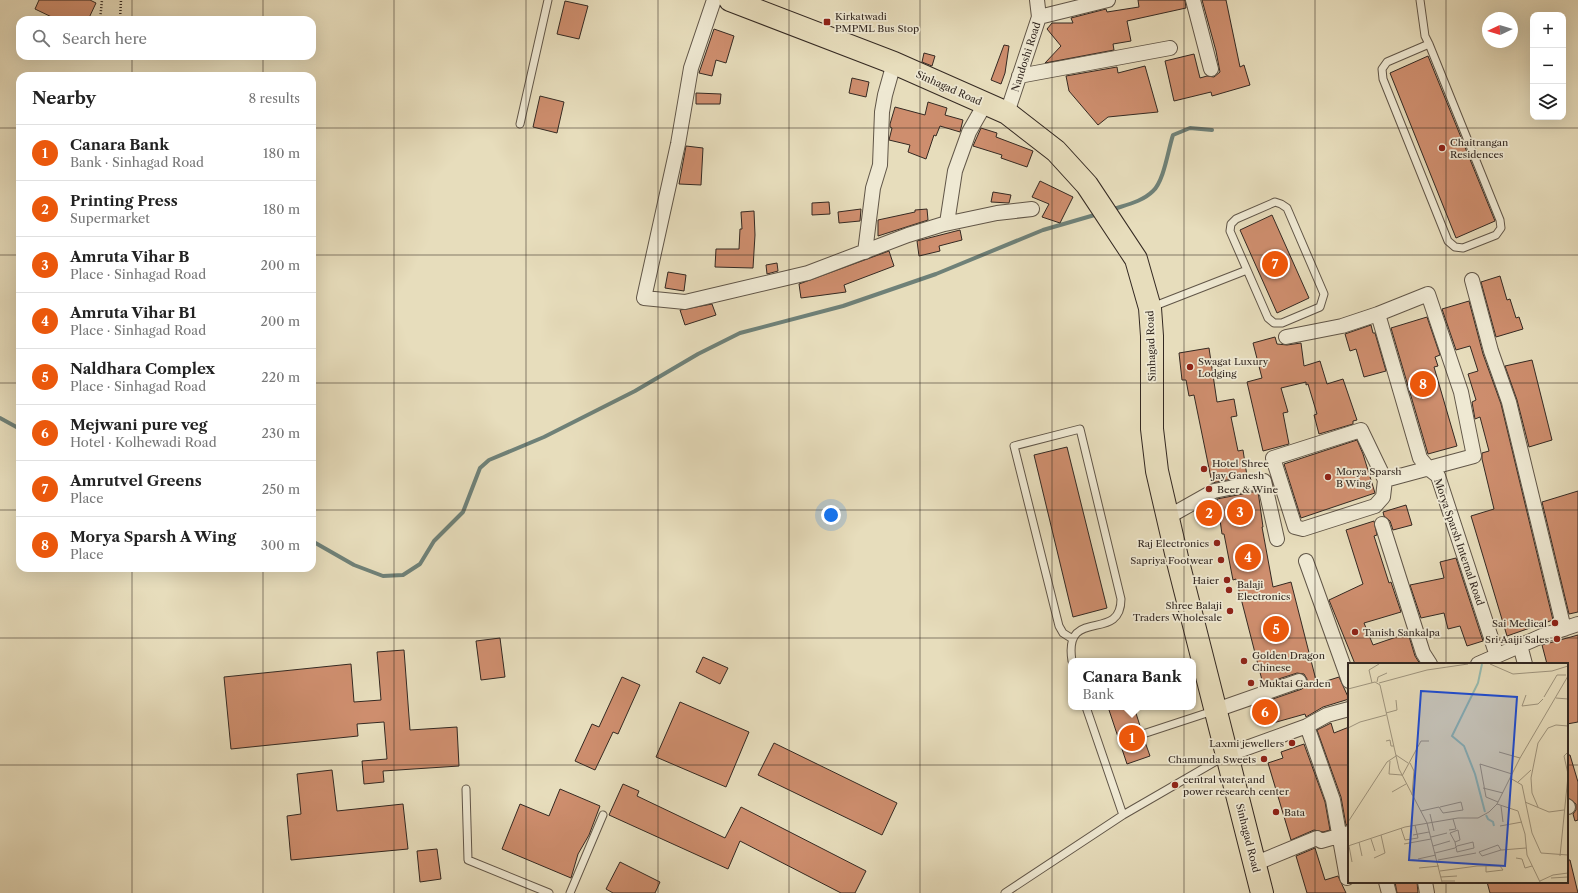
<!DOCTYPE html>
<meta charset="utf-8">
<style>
:root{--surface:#fff;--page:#f2f2f2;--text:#222;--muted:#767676;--line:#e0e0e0;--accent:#ea580c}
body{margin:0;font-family:"Libre Caslon Text",serif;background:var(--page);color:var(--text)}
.controls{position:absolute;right:12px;top:12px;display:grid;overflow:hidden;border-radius:8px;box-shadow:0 4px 16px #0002}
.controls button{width:36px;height:36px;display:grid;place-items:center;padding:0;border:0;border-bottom:1px solid var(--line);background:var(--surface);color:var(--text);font:20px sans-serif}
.compass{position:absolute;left:1482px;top:12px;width:36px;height:36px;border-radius:50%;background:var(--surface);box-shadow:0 4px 16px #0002;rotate:266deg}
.you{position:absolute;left:831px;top:515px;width:14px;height:14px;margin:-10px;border:3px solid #fff;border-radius:50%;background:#1a73e8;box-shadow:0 0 0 6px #1a73e833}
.badge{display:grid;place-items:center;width:26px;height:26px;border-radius:50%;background:var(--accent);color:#fff;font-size:13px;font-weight:700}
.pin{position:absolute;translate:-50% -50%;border:2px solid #fff;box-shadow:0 1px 4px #0006}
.popup{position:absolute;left:1068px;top:658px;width:128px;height:52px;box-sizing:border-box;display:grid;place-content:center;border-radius:8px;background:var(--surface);filter:drop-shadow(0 1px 3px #0005);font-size:13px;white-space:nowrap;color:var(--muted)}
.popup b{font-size:15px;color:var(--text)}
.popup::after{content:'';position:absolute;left:50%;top:100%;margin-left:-8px;border:8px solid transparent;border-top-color:var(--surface)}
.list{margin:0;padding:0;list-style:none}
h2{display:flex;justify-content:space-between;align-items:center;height:52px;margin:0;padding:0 16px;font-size:17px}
h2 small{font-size:13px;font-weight:400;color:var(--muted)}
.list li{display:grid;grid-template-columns:26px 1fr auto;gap:12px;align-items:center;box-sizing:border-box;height:56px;padding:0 16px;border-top:1px solid var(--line)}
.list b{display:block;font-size:15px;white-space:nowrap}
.list p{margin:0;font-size:13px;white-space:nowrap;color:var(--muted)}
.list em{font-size:13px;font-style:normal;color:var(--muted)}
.icon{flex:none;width:22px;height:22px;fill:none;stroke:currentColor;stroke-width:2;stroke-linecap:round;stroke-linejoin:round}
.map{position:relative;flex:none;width:1578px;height:893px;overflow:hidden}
.search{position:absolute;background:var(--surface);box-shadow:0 4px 16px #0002;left:16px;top:16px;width:300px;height:44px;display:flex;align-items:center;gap:10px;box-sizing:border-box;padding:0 14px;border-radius:12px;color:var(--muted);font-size:15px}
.panel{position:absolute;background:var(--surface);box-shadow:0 4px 16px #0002;left:16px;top:72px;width:300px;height:500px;border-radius:12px}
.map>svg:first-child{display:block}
</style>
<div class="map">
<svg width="1578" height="893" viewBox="0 0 1578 893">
<rect width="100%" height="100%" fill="#e7ddbc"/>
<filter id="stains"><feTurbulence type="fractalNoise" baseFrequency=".005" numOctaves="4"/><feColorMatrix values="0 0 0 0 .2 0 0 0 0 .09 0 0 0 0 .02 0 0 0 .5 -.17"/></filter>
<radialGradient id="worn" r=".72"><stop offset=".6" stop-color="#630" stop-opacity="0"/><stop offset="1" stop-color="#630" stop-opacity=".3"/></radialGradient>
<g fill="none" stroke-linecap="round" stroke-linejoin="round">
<path stroke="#6f8178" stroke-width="4" d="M1111 210C1125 205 1142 202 1153 191 1164 181 1168 150 1173 135L1190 128 1212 130
M0 418 20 429
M312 541 354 565 383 576 403 575 420 564 434 541 463 512 480 468 489 460 544 437 635 391 698 354 740 333 843 306 936 274 1043 230 1098 214"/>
</g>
<path fill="#ce8e6e" stroke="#342922" d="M39 0H90L96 3 88 20H58L35 9Z
M1138 0H1185L1186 8 1127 21 1131 41 1113 44 1114 50 1045 63 1061 46 1047 29 1052 23H1073L1071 18 1106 9 1107 12 1139 7Z
M1202 0H1226L1240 67 1244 65 1250 85 1212 96 1211 92 1174 101 1165 61 1194 54 1200 78 1207 76 1214 77 1220 72 1216 51Z
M565 1 588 6 579 39 557 34Z
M714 29 734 36 726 63 716 60 712 76 699 73Z
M1004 45 1009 46 1005 73 1001 84 991 80Z
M924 53 935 56 932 66 922 62Z
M1428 56 1495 221 1456 238 1390 73Z
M1145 66 1158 112 1108 117 1098 125 1069 91 1066 76 1117 67 1118 73Z
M852 78 869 82 866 97 849 93Z
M696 93 721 94 720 104H696Z
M540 96 564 102 557 133 533 127Z
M928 102 947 108 945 115 963 120 960 132 940 126 936 136 934 135 926 159 908 152 910 145 889 140 892 128 890 127V124L895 107 925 115Z
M981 128 997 133 996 137 1033 151 1027 167 1001 158 1002 155 973 146Z
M686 146 703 148 701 185 679 184Z
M1040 181 1073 197 1060 223 1042 217 1049 204 1032 197Z
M993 192 1011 195 1009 203 991 202Z
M829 202 830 214 812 215V203Z
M861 209 860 221 839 223 838 212Z
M927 209 928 220 878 236V220L915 212V210Z
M754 211 755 235 753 268 715 267 716 249H739L740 229H742L741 212Z
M1272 215 1309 298 1277 313 1240 230Z
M960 230 962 240 939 246 940 251 919 256 917 241Z
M889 251 894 266 844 285 846 292 801 298 799 284Z
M777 263 778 271 767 274 766 265Z
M668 272 686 275 684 291 665 288Z
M1500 276 1507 300 1510 299 1516 318 1519 317 1523 329 1496 337 1481 282Z
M1469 301 1483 354 1501 404 1553 620 1507 636 1471 516 1494 509 1482 459V453L1489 451 1480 417 1475 419 1472 402 1476 400 1468 374 1478 371 1470 346 1456 350 1442 309Z
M712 304 716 315 685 325 680 310Z
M1427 317 1440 355 1435 357 1438 366 1434 367 1457 446 1428 454 1391 328Z
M1371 325 1373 333H1375L1386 371 1364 377 1356 349 1350 351 1345 334Z
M1275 337 1277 344 1287 345 1301 343 1304 366 1320 361 1327 384 1343 379 1357 420 1353 421V424L1319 434 1314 415 1317 414 1308 384 1306 385V382L1281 388 1288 412 1283 413 1289 444 1263 451 1247 382 1262 378 1253 343Z
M1209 348 1217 402 1234 399 1237 416 1231 417 1238 451 1243 450 1247 476 1212 483 1194 395 1189 396 1186 380H1182L1179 353Z
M1532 360 1552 440 1529 447 1517 400 1505 366Z
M1357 440 1363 454 1375 493 1301 518 1284 464Z
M1067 447 1107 608 1073 617 1034 455Z
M1258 491 1263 527H1262L1273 587 1291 582 1317 684 1339 677 1349 699 1323 707 1306 717 1305 714 1273 723 1267 701 1302 689 1307 683V679L1304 674 1297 673 1263 684 1236 579 1233 580 1224 534H1222L1217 499Z
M1578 491V612L1569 614 1542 502Z
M1406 505 1412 525 1393 530 1390 521 1384 516 1383 512Z
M1374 521 1377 535 1374 536 1389 583 1391 582 1401 612 1364 623 1373 645 1408 633 1415 656 1420 664H1355L1329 600 1363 584 1346 530Z
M1456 558 1483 641 1467 646 1460 626 1448 629 1444 613 1421 618 1410 585 1444 578 1440 562Z
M1578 635V722L1567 724V664H1547L1542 645Z
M500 638 505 677 481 680 476 641Z
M404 650 410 730 457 727 459 766 383 771 384 782 364 784 362 761 387 759 384 722 357 724 358 736 231 749 224 677 351 664 354 702 381 700 377 652Z
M703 657 728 668 720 684 696 672Z
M622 677 640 685 618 734 613 732 595 770 575 761 592 724 599 727Z
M680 702 749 732 726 787 656 757Z
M1108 707H1134L1141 729 1138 733V736L1144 739 1150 756 1127 764Z
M1331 723 1334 733 1349 727V824L1346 825 1341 797 1317 730Z
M774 743 897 803 882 835 758 775Z
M1304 744 1325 802 1330 830 1323 832 1314 830 1291 840 1268 763 1283 758 1281 752Z
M1567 755H1570L1578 782V820L1575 821 1573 814 1576 810V804L1568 798 1567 793Z
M332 770 337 811 403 804 408 849 291 860 287 816 301 814 297 774Z
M623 784 639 791 637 796 725 838 741 807 866 871 855 893H841L740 841 728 869 609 815Z
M560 789 600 806 589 835 578 854 571 878 502 849 520 804 549 816Z
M1315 848 1325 880 1338 876 1346 893H1307L1296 856Z
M437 849 441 879 420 882 417 851Z
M1567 860H1570L1578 893H1490L1487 882H1567Z
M620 862 660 882 655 893H613L606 889Z
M1395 882H1417L1418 893H1397Z"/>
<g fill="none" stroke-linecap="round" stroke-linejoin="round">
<defs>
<path id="lane" d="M1420 0 1425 36 1429 44 1500 220 1501 228 1496 235 1463 248 1455 247 1448 241 1383 79 1382 69 1387 62 1429 44
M520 124 548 0
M1275 202 1281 204 1287 208 1324 294 1320 307 1282 323H1274L1268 318 1230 231 1231 224 1236 219Z
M1152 307 1247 270
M1071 638 1063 633 1059 626 1014 446 1080 429 1121 599C1121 644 1063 605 1072 661
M1086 707 1123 815
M1143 734 1213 711
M466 789 468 860 549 893
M570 893 603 815
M1005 893 1123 815 1225 756"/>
<path id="street" d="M714 0 691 68 678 144 644 298 685 302 808 273 908 235 947 223 955 171 969 132 985 104
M1193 0 1211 69
M1039 17 1108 0
M1019 76 1170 48
M1007 113 1039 17 1037 0
M945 224 997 213 1032 209
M865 252 873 188 880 165 882 112 885 95 894 63
M1472 280 1491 351 1509 402 1564 629
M1286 337 1342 326 1378 314
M1385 480 1361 430 1273 458 1295 527 1303 529 1375 506 1383 497 1385 480 1474 456 1461 392 1428 294 1378 314 1420 458 1429 469 1438 476 1497 656
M1168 517 1214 491 1264 481 1277 539
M1382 524 1423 653 1430 664
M1306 561 1349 681
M1520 645 1525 664
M1478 664 1542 636 1578 624
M1216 710 1299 681
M1307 726 1333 800 1347 878
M1227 755 1307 726 1327 715 1349 709
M1567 806 1568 807
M1254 864 1317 838 1321 841 1349 833
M1386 882 1389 893
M1425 882 1427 893"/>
<path id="primary" d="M730 0 894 63 1007 113 1056 151 1087 185 1136 259 1150 308 1152 336V429L1157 471 1179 566 1262 893"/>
</defs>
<use href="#lane" stroke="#615648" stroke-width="9"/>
<use href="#street" stroke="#615648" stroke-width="16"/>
<use href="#primary" stroke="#342922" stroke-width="24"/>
<path stroke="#342922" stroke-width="2.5" stroke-dasharray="1 2" stroke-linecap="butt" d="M100 20 102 0
M120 20 121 0"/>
<use href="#lane" stroke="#efe9d3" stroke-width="7"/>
<use href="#street" stroke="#efe9d3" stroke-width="14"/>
<use href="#primary" stroke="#e7ddbc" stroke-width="22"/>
</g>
<path fill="none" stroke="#342922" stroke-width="1" stroke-opacity="0.55" d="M132 0V20M263 0V20M394 0V893M526 0V893M658 0V893M789 0V893M920 0V893M1052 0V893M1184 0V893M1315 0V893M1446 0V664M132 56V76M263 56V76M0 128H20M312 128H1578M0 255H20M312 255H1578M0 383H20M312 383H1578M0 510H20M312 510H1578M132 568V893M263 568V893M0 638H1578M0 765H1349M1567 765H1578M1446 882V893"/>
<g fill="#8f2418" stroke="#efe9d3" stroke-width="1.5">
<rect x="823" y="18" width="8" height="8" rx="2"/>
<circle cx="1442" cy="148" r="4"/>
<circle cx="1190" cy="367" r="4"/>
<circle cx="1204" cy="469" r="4"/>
<circle cx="1328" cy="477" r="4"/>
<circle cx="1209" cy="489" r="4"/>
<circle cx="1217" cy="543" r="4"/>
<circle cx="1221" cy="560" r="4"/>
<circle cx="1227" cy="580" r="4"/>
<circle cx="1229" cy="590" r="4"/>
<circle cx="1230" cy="611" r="4"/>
<circle cx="1555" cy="623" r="4"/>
<circle cx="1355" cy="632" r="4"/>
<circle cx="1557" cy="639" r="4"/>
<circle cx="1244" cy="661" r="4"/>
<circle cx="1251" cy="683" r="4"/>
<circle cx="1292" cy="743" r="4"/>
<circle cx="1264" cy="759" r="4"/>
<circle cx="1175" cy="785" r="4"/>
<circle cx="1276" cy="812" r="4"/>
</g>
<g text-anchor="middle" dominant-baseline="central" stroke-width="3.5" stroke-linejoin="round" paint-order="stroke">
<g font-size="10" fill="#342922" stroke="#efe9d3" text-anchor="start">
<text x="835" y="16">Kirkatwadi<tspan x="835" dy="12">PMPML Bus Stop</tspan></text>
<text x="1450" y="142">Chaitrangan<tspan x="1450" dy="12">Residences</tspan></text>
<text x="1198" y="361">Swagat Luxury<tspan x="1198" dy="12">Lodging</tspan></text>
<text x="1212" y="463">Hotel Shree<tspan x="1212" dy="12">Jay Ganesh</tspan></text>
<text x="1336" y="471">Morya Sparsh<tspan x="1336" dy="12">B Wing</tspan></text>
<text x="1217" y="489">Beer &amp; Wine</text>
<text x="1209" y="543" text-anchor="end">Raj Electronics</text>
<text x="1213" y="560" text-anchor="end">Sapriya Footwear</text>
<text x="1219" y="580" text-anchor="end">Haier</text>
<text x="1237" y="584">Balaji<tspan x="1237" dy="12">Electronics</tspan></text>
<text x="1222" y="605" text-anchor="end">Shree Balaji<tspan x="1222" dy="12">Traders Wholesale</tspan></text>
<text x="1547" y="623" text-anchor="end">Sai Medical</text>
<text x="1363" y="632">Tanish Sankalpa</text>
<text x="1549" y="639" text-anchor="end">Sri Aaiji Sales</text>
<text x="1252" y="655">Golden Dragon<tspan x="1252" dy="12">Chinese</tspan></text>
<text x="1259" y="683">Muktai Garden</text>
<text x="1284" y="743" text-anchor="end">Laxmi jewellers</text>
<text x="1256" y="759" text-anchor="end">Chamunda Sweets</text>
<text x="1183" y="779">central water and<tspan x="1183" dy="12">power research center</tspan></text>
<text x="1284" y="812">Bata</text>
</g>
<g font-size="10" fill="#342922" stroke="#efe9d3">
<text transform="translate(1026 57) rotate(-72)">Nandoshi Road</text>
<text transform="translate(949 88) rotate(24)">Sinhagad Road</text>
<text transform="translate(1151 346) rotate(-92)">Sinhagad Road</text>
<text transform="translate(1459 542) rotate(71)">Morya Sparsh Internal Road</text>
<text transform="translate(1248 838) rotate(76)">Sinhagad Road</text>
</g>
</g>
<g transform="translate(1348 663)">
<rect width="220" height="220" fill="#e7ddbc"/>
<path fill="none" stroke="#97bcb1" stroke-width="2" d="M134 1 130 20 104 73 116 83 127 111 137 149M138 152 140 156 145 159 146 163"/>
<path fill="none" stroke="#9f957e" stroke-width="1" d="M142 1 165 11 204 8 220 3M29 19 30 14 39 10M24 20 21 7 31 1M31 20 79 7 120 1M0 26 27 19 32 22 51 106 79 160 94 219M178 32 174 43 190 41 195 36M196 34 209 12H218M208 35 220 36M38 50 49 47 48 37M0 65 12 59 38 52M38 78 42 77 43 83H46M151 89 172 95M220 89 216 93 220 111M48 92 60 100M42 98 41 111 54 112M62 100 66 108 64 132M54 113 73 78H81M162 115 174 122 184 170 193 190 220 192M170 119 183 107M135 125 155 130M44 129 58 121M150 139 138 134 132 101 164 111M177 139 201 149 216 147M149 141 170 148 177 171 179 192 192 219M153 143 155 159M190 144 184 130 183 115 190 80 200 65 208 62 220 63M73 148 91 144 95 150 115 147 113 139 92 144M82 151 86 168M0 159 39 99 48 93M152 163 174 159M53 165 57 177 70 175 67 162M101 167 108 166 105 156M65 172 81 169M83 174 99 170M23 176 27 188M11 179 14 193M56 181 83 176M0 183 57 164 110 155H130L141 149 149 141 172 95 220 13M1 183 4 199M85 183 102 178M153 187 150 182 131 189 134 193 153 187H154L178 185M87 190 107 185 109 183 125 179 126 185 109 189 107 179 102 170 110 167 112 177 107 179M212 193 220 113M26 195 37 190 33 172M168 195 174 196 177 205 184 203M70 196 88 192M90 197 128 190M71 205 91 203M92 208 129 203H152L155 207 138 209V203M93 214 109 213M203 215 220 214M94 218H107M192 218 205 212 220 210"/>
<path fill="#1d4ed8" fill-opacity="0.15" stroke="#1d4ed8" stroke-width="2" d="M73 28 169 34 157 203 61 197Z"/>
<rect width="220" height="220" fill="none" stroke="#342922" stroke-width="2"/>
</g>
<rect width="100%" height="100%" filter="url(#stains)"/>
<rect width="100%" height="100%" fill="url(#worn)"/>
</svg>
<div class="controls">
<button>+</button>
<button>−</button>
<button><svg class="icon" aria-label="layers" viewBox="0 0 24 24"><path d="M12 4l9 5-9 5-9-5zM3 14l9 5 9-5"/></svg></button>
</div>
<svg class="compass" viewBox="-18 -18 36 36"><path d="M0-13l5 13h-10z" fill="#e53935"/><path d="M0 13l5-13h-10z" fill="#767676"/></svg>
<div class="you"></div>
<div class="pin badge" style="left:1132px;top:738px">1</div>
<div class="popup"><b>Canara Bank</b>Bank</div>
<div class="pin badge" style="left:1209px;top:513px">2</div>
<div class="pin badge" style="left:1240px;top:512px">3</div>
<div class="pin badge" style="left:1248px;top:557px">4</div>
<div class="pin badge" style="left:1276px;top:629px">5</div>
<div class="pin badge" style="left:1265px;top:712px">6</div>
<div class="pin badge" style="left:1275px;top:264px">7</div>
<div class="pin badge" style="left:1423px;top:384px">8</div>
<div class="search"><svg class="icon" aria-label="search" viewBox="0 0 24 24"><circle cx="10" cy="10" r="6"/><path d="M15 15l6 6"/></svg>Search here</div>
<section class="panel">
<h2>Nearby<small>8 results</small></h2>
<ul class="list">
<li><span class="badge">1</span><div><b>Canara Bank</b><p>Bank · Sinhagad Road</p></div><em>180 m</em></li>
<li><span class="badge">2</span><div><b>Printing Press</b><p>Supermarket</p></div><em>180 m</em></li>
<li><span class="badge">3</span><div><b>Amruta Vihar B</b><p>Place · Sinhagad Road</p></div><em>200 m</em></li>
<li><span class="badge">4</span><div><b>Amruta Vihar B1</b><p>Place · Sinhagad Road</p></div><em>200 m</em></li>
<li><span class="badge">5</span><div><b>Naldhara Complex</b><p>Place · Sinhagad Road</p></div><em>220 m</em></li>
<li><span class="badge">6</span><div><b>Mejwani pure veg</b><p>Hotel · Kolhewadi Road</p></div><em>230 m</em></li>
<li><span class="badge">7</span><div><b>Amrutvel Greens</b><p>Place</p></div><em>250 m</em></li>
<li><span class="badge">8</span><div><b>Morya Sparsh A Wing</b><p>Place</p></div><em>300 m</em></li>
</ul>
</section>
</div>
